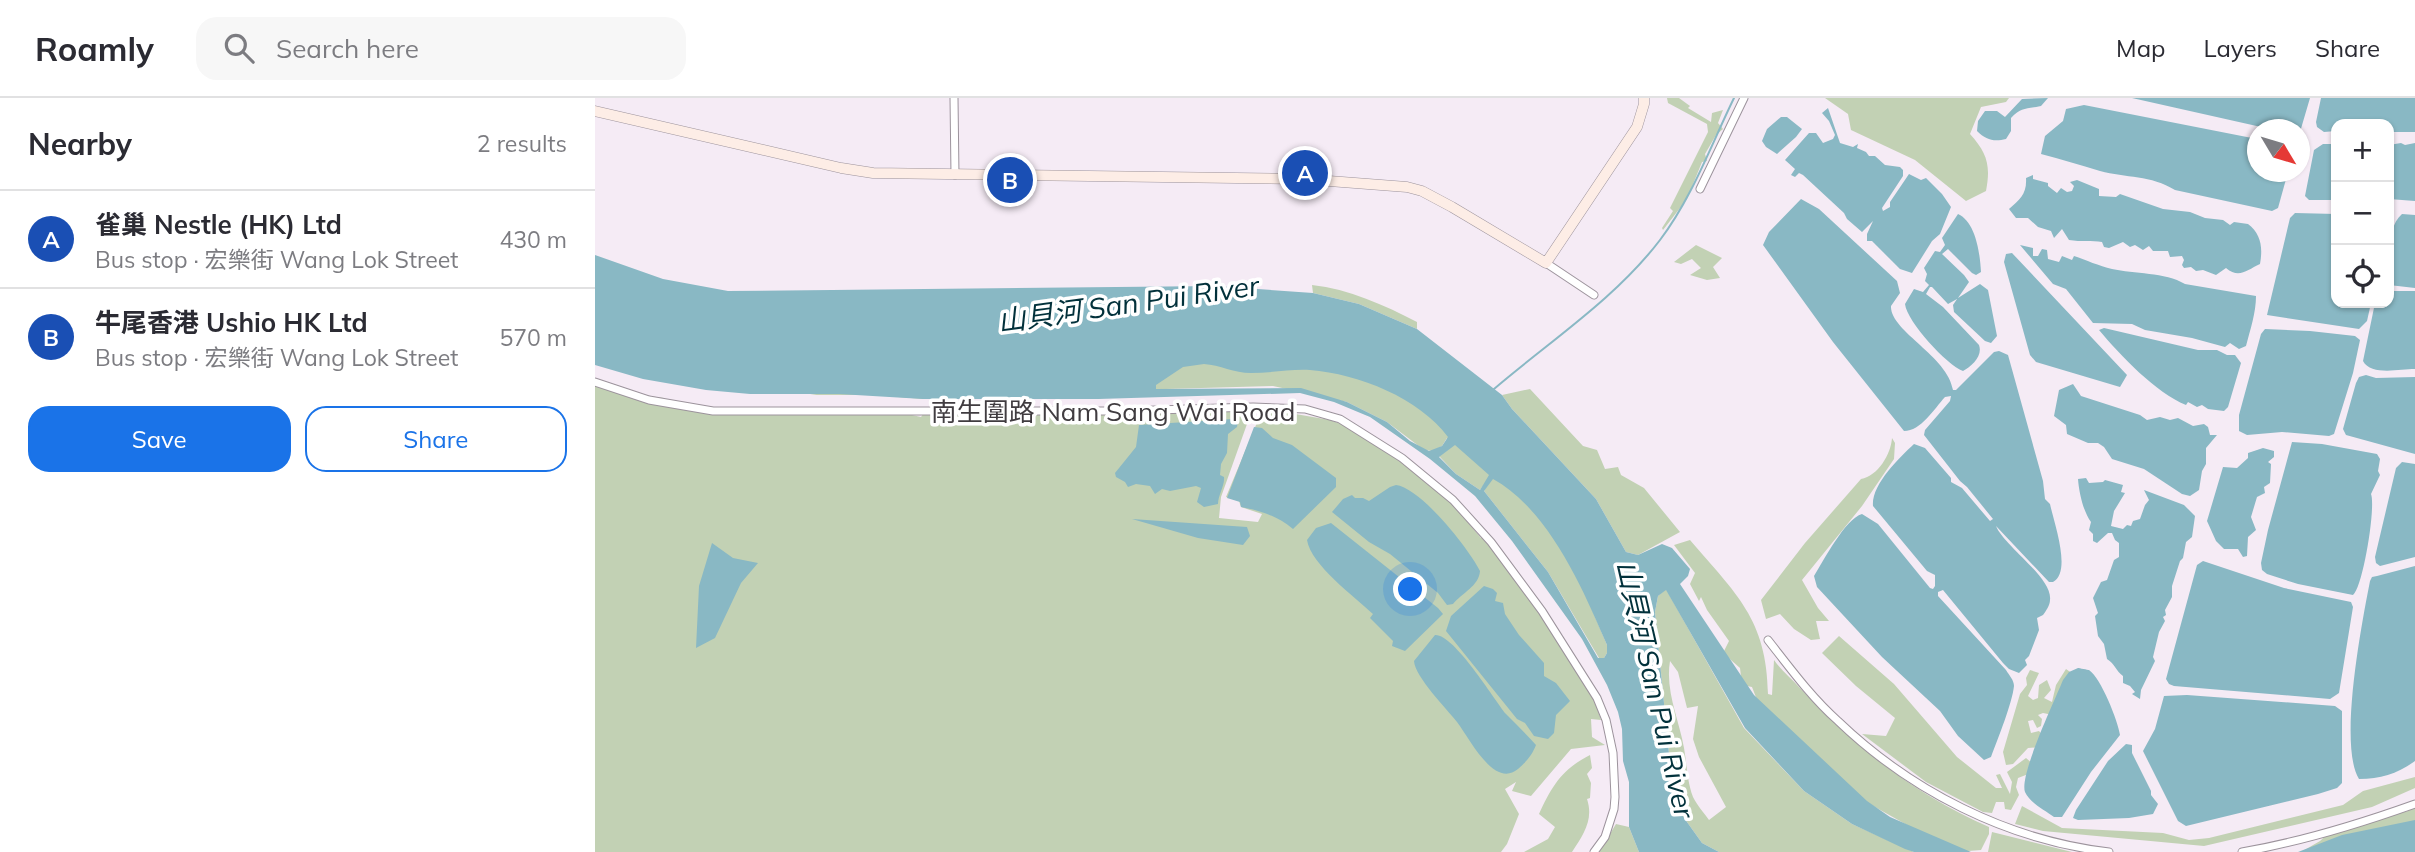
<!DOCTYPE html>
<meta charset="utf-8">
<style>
:root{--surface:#fff;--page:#f7f7f7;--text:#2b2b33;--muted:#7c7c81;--line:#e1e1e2;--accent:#1a73e8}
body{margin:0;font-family:Mulish,"Noto Sans TC",sans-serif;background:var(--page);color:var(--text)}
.controls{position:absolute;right:21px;top:21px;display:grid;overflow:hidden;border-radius:14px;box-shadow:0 2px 5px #0004}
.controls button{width:63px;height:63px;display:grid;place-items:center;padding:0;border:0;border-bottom:2px solid var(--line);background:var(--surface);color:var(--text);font:35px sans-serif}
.compass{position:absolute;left:1652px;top:21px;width:63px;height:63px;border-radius:50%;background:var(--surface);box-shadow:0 2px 5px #0004;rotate:128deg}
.you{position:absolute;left:816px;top:492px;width:24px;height:24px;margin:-18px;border:5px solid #fff;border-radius:50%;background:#1a73e8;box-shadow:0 0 0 10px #1a73e833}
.badge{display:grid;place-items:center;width:46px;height:46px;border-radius:50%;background:var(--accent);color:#fff;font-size:23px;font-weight:700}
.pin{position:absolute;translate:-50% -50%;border:4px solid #fff;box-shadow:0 2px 7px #0006}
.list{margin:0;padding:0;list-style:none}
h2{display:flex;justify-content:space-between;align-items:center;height:91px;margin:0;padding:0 28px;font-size:30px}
h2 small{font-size:23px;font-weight:400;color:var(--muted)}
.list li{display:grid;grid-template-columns:46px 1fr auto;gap:21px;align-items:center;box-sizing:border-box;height:98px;padding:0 28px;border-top:2px solid var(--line)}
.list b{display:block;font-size:26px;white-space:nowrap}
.list p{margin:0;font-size:23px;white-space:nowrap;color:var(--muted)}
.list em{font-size:23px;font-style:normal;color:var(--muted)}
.actions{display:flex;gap:14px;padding:21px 28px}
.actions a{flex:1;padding:16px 0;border:2px solid var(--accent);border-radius:21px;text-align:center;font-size:24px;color:var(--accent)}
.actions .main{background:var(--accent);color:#fff}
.icon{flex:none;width:38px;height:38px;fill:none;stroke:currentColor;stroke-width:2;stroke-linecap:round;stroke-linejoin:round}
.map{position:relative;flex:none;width:1820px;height:754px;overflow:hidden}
header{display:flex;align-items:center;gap:42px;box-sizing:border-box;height:98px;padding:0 35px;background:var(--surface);border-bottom:2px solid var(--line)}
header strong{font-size:33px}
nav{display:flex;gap:38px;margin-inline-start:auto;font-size:24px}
.search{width:490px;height:63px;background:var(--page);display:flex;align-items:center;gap:18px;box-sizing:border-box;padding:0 24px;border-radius:21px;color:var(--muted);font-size:26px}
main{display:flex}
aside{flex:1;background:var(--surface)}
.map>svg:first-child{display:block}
</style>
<header>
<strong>Roamly</strong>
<div class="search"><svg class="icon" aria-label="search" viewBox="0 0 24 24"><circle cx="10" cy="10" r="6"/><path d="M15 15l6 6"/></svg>Search here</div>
<nav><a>Map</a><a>Layers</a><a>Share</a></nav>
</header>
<main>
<aside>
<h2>Nearby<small>2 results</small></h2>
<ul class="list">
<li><span class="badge" style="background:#1a4fb4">A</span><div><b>雀巢 Nestle (HK) Ltd</b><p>Bus stop · 宏樂街 Wang Lok Street</p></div><em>430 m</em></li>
<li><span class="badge" style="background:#1a4fb4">B</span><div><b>牛尾香港 Ushio HK Ltd</b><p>Bus stop · 宏樂街 Wang Lok Street</p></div><em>570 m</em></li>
</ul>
<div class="actions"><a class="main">Save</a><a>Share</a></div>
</aside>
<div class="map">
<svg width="1820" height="754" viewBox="0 0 1820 754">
<rect width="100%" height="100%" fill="#f5ebf5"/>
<path fill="#c2d1b4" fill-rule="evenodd" d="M1072 0H1084L1095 8 1093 10 1116 24 1117 15 1128 12 1123 25 1128 31 1121 37 1110 56 1112 63 1107 64 1092 101 1068 132 1067 130 1078 113 1075 110 1113 34 1112 26 1073 5Z
M1230 0H1414L1411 4 1386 9 1375 36C1392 55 1396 67 1391 93L1371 103 1320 62 1256 32 1253 16Z
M1101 147 1127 160 1118 169 1125 180 1112 182 1095 177 1106 170 1097 161 1086 166 1079 164Z
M717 187C754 191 789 207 822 224V231L764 206 718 195Z
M449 262 808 268 964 434 1012 547V555L1009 560H1004L953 474 889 393 895 378 885 392 861 376 844 358 851 353 852 340 847 348 838 353 829 352 792 324 752 304 678 288 571 291H561V288L503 301H328L279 297H215Z
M0 284 46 297 69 300 72 305 121 313 308 311 317 317 326 319 331 312 529 313 530 320 548 316 657 312 626 399 624 420 663 424 667 416 646 409 644 403 631 399 666 315 689 314 735 322 768 334 836 384 862 411 886 440 892 436 948 511 999 600 1006 622 996 621 997 639 1010 647 976 651 936 698 917 693 921 684 910 691 924 716 912 746 906 754H0Z
M935 291 988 348 1002 352 1010 371 1023 369 1026 377 1049 390 1085 434 1043 457 1031 454 1001 401 917 311 907 297Z
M1297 340 1300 345 1299 361 1267 408 1207 482 1223 510 1234 523H1221L1225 541 1216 542 1199 531 1185 516 1171 521 1166 502 1210 445 1266 381C1283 378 1296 356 1297 340Z
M1095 442C1141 496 1172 521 1173 596L1177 597 1179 562C1185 571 1196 580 1204 589 1259 648 1319 696 1394 729V736L1386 752 1360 754 1264 700 1164 607 1157 589 1147 587 1145 570 1128 555 1134 543 1112 512 1106 499 1104 503 1095 486 1100 475 1079 447Z
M1071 491 1149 630 1209 693 1257 726 1319 754H1124L1107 745 1087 717 1077 686 1060 514 1063 498ZM1075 563 1083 574 1092 610 1103 608 1098 641 1104 659 1131 709 1114 722C1109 715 1102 707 1098 699 1092 683 1092 667 1089 650 1084 621 1070 593 1075 563Z
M1244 538 1299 586 1362 659 1401 690H1407L1401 677 1405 676 1415 696 1417 684 1412 674 1431 660 1438 666 1436 675 1423 680 1421 689 1424 697 1416 712 1410 711 1409 704H1401L1397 715 1388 714 1331 684 1267 636 1291 638 1300 620 1261 588 1227 555Z
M1471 571 1478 576 1458 617 1448 615 1443 617 1447 621 1446 628 1442 630 1438 622 1433 623 1436 635 1444 633 1449 639 1445 649 1433 650 1418 666 1411 667 1408 654 1425 596 1432 587 1431 580 1435 572 1444 575 1433 598 1438 602 1443 600 1444 587 1452 582 1456 592 1449 600 1457 604 1461 587Z
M995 657 997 670 992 676 996 685 995 700 992 701C999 722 988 737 977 754H929L953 741 960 729 944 716C957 688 967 671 995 657Z
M1820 679V690L1777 709 1609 748 1448 733 1420 726 1427 708 1467 730 1568 735 1594 742 1614 740 1748 707 1768 693Z
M1820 709V740L1706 754 1725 743 1736 733 1813 713Z
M1021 726 1034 729 1044 754H1004Z
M1397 734 1477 754H1393Z"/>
<path fill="#89b8c4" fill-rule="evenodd" d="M1453 0 1446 8C1432 11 1426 9 1416 20V33L1411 41C1399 44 1391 42 1382 33L1383 23 1390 13H1402L1410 19 1427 1Z
M1537 0H1715L1705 34 1704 32 1675 31Z
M1726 0H1820V34H1794V26H1741V33L1729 34 1722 29 1721 24Z
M1489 7 1662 41V74H1693L1683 110 1677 113 1580 92C1556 77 1531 80 1505 73 1485 67 1466 61 1446 56L1450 38 1468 23 1471 11Z
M1233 10 1245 45 1258 49 1263 46 1262 50 1271 54 1274 58H1280L1290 67 1305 69 1308 72V78L1287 110 1288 113 1295 109V104L1314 76 1326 82 1331 80 1347 96 1356 109 1345 136 1337 143 1317 175 1305 171 1277 143H1272V136L1278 123 1267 134 1252 121 1249 115 1208 77 1204 75 1200 79 1196 77 1200 71 1190 62 1214 35H1221L1228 45 1238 41 1240 37 1234 23 1227 15Z
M1186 19H1192L1207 31 1201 39 1182 56 1171 49 1167 43 1172 31Z
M1806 45 1810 47 1820 45V103L1794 101V47Z
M1728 46H1741V102H1714L1710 98 1719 52Z
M1438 77V81L1453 85V88L1462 95 1466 90 1472 94 1477 93 1479 88 1475 84 1482 82 1504 91V98L1521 99 1525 96 1568 111 1595 114 1610 120 1628 122 1635 127 1639 124 1653 126C1666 136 1668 149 1665 166 1652 172 1644 181 1631 170L1621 177 1608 172 1601 173 1596 169 1589 170 1587 167 1589 162 1587 158 1575 159 1573 153H1558L1554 148 1548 152 1540 147 1535 149 1528 144 1514 150 1509 149 1507 144C1497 142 1486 144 1474 142L1467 131 1459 140 1456 133 1443 129 1433 120H1421L1414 111C1425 101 1432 96 1431 80Z
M1206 101 1224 111 1302 183 1305 195 1296 208C1295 233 1353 258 1358 292H1361L1399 254 1404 253 1413 257 1448 383 1450 401 1455 406C1459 425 1477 474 1458 484H1454L1401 428C1409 448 1458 480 1455 502 1455 507 1451 513 1448 517L1442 520 1444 532 1434 558 1430 562 1432 567 1424 575 1414 571 1408 565 1348 492 1343 494V498L1411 572C1414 577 1419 582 1419 588 1417 606 1403 640 1396 659L1389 662 1363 638 1345 613 1287 559 1222 489 1219 478C1229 462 1250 421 1267 416L1283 426 1335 490 1338 491 1340 488V477L1332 473 1278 408C1276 387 1304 360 1319 346L1330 350 1356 380V384L1367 390 1395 423 1398 421 1372 389 1365 383 1329 337 1330 332 1355 303 1356 298 1350 299C1339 311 1326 333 1309 333L1238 244 1168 147 1174 134Z
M1700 115 1741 116V205H1776L1772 223 1764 231 1672 217 1695 120Z
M1363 116C1381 124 1385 156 1386 174L1381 177 1377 175 1353 151 1347 156 1369 177 1374 184 1363 200 1385 186 1393 192 1402 238 1396 245 1390 243 1359 214 1358 207 1362 201 1353 206 1337 189H1335L1331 196 1348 209 1384 247C1388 258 1377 268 1368 273 1352 267 1312 224 1310 206L1319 191 1328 194 1334 187 1330 183 1332 176 1329 170 1340 153 1345 154 1350 147 1347 140Z
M1807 116 1820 117V190L1794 187C1794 167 1791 129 1807 116Z
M1425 147 1438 150V158H1443L1447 151 1452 152 1453 161 1464 164 1467 158 1477 162 1479 158C1491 162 1504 168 1517 171 1539 176 1570 174 1590 186L1661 198C1661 215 1655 232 1651 248L1644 251 1635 245 1630 249 1597 240 1550 232 1537 226 1498 225 1471 191 1458 186Z
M1417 155 1532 277 1525 289 1441 264 1435 257 1409 164 1411 156Z
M0 157 68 181 133 193 621 188 718 195 764 206 822 231 907 297 917 311 1001 401 1031 454 1043 457 1067 446 1077 450 1095 471 1093 478 1085 486 1159 597 1272 703 1295 719 1376 754H1319L1310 751 1257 726 1209 693 1150 630 1071 492 1063 498 1060 514 1077 686 1087 717 1107 745 1124 754H1044L1034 729V684L1028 663 1027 631 1023 614 1012 587 987 541 917 443 880 398 835 361 775 319 739 304 705 295 503 301H328L244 296H155L111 292 48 281 0 267ZM609 266C625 267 639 275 656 275 676 275 695 271 715 272 764 276 824 300 853 339L847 348 834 353 815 343 792 324 752 304 706 290 561 291V287L588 269ZM860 347 894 377 885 392 861 376 844 359ZM898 381C954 412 988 491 1012 547V555L1009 560H1003L953 474 889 393Z
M1794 193H1820V271C1804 271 1776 278 1768 263L1780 205H1794Z
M1509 230 1603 252H1622L1632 257H1640L1646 265 1633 309 1629 313 1613 311 1607 307 1602 309 1593 304 1591 307C1561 295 1525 257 1504 232Z
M1670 231 1715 233 1760 238 1765 242 1758 275 1739 336 1734 338 1687 334 1652 337 1644 333V317L1666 236Z
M1771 277 1781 280 1820 279V356L1751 337 1748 331 1761 285 1764 279Z
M1478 286 1486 298 1545 317 1552 322 1565 319 1575 322 1583 320 1598 328 1609 326 1613 329 1615 337H1622L1611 350V366L1607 373 1604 392 1595 398 1587 396 1549 371 1517 361 1509 349 1503 345H1493L1472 336 1471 327 1459 318 1464 292Z
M638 321 643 323 642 329 633 336 632 355 626 366 625 377 629 379C630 387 623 397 623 406L609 409 602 404 606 390 601 388 575 393 567 391 560 396 555 388 541 386 533 389 530 384 521 379 520 375 541 349 544 327Z
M659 329 667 330 678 340 697 347 741 380V389L698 431C682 418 667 413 646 409L645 404 632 400Z
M1697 344 1727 346 1782 356 1785 361 1783 373 1785 377 1776 396C1781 409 1768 489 1758 497L1703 486 1672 476 1667 472 1666 465 1673 432Z
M1668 350 1679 353V359L1673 364 1676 366 1675 385 1669 389 1670 395 1662 399 1656 419 1661 432 1653 439 1652 458 1648 459 1643 451H1629L1621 443 1612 423 1628 369 1642 370 1653 360V355Z
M1807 364 1820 366V459L1785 468 1781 465 1780 459 1801 370Z
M1491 380 1494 385 1508 384 1510 382 1528 387 1526 394 1530 395 1519 413 1516 428 1528 431 1532 427 1536 428 1538 423 1545 421 1550 407 1554 402 1549 392 1589 407 1600 418 1597 439 1591 444 1588 460 1585 463 1577 488V499L1570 512 1571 517 1568 519 1570 523 1564 534 1558 559 1560 563 1546 592 1545 601 1537 596 1540 594 1535 588 1528 585V578C1521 573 1520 566 1512 561L1509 546 1503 538 1500 518 1503 515 1498 500 1506 484 1512 482 1519 462 1524 459V445L1520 442 1517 435H1513L1502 445 1498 443V436L1494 432 1496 424C1488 413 1484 394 1483 381Z
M801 387C826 390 874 451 885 473 884 488 867 495 858 506L852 507 843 495 795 456 774 444 737 414 748 401 757 397 760 400H768L774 403 795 389Z
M537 421 652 429 655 438 648 447 603 440Z
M736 425 843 510 848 516 810 553 797 548 798 543 775 520 778 516C760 499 716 467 712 442L721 430Z
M117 445 138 460 163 465 146 485 120 540 101 550 104 488Z
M1608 463 1689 490 1756 504 1758 509 1744 595 1735 601 1579 588 1574 586 1571 581 1602 467Z
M1820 468V663C1802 676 1786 681 1764 681 1743 647 1767 524 1775 483L1777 479 1782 478Z
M889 488 898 491 902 495 900 503 908 505 910 516 924 537 949 565V578L961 585 975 603 961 617 959 635 953 641 939 638 930 625 922 621 851 533 856 518Z
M840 537C859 536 898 600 911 616 921 626 931 636 941 647 937 657 932 663 923 671 899 691 875 641 862 624 852 611 820 579 819 563Z
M1483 570C1484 570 1493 572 1494 572 1506 580 1523 623 1525 637L1496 674 1467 719H1459C1450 712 1435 705 1430 694 1424 677 1460 602 1468 582L1474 574Z
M1592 597 1740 608 1747 613V685L1742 690 1723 696 1591 728 1583 723 1548 653 1560 631 1569 598Z
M1531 646 1537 647V655L1556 693V697L1563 706 1558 716 1534 720 1483 722 1478 720 1481 712 1513 663Z
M1820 722V754H1703L1747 737Z"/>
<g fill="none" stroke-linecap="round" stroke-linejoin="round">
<path stroke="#89b8c4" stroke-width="2" d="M899 291C955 243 1020 201 1065 142 1097 100 1116 47 1139 0"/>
<defs>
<path id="street" d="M359 0 360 77
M1105 91 1149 0
M951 165 999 197
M0 284 54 302 118 313H529L658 309 710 311 745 321 807 360 858 402 896 444 947 513 1002 600 1011 622 1018 655 1020 699 1019 711 1010 739 999 754
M1173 542C1195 570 1216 599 1243 623 1316 693 1412 742 1514 754
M1647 754C1705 744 1764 726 1820 706"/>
<path id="secondary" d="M0 13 246 70 278 75 708 81 812 89 827 93 857 109 951 165 1042 29 1049 6V0"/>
</defs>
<use href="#street" stroke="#9c939c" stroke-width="9"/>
<use href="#secondary" stroke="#9c939c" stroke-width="11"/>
<use href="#street" stroke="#fff" stroke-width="7"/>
<use href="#secondary" stroke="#fdede6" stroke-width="10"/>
</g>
<g text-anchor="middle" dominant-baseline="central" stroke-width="7" stroke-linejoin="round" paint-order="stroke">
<g font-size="26" fill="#403c40" stroke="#fff">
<text x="518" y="313">南生圍路 Nam Sang Wai Road</text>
</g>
<g font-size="28" font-style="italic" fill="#02313b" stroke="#fff">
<text transform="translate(533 205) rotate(-8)">山貝河 San Pui River</text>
<text transform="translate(1061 591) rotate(77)">山貝河 San Pui River</text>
</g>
</g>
</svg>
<div class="controls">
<button>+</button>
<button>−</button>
<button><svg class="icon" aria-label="locate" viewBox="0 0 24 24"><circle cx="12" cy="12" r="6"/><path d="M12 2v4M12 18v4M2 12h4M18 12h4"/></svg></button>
</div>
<svg class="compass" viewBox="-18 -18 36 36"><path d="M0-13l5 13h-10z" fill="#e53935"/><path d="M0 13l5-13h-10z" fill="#7c7c81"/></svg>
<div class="you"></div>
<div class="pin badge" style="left:710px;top:75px;background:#1a4fb4">A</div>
<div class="pin badge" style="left:415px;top:82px;background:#1a4fb4">B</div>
</div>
</main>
